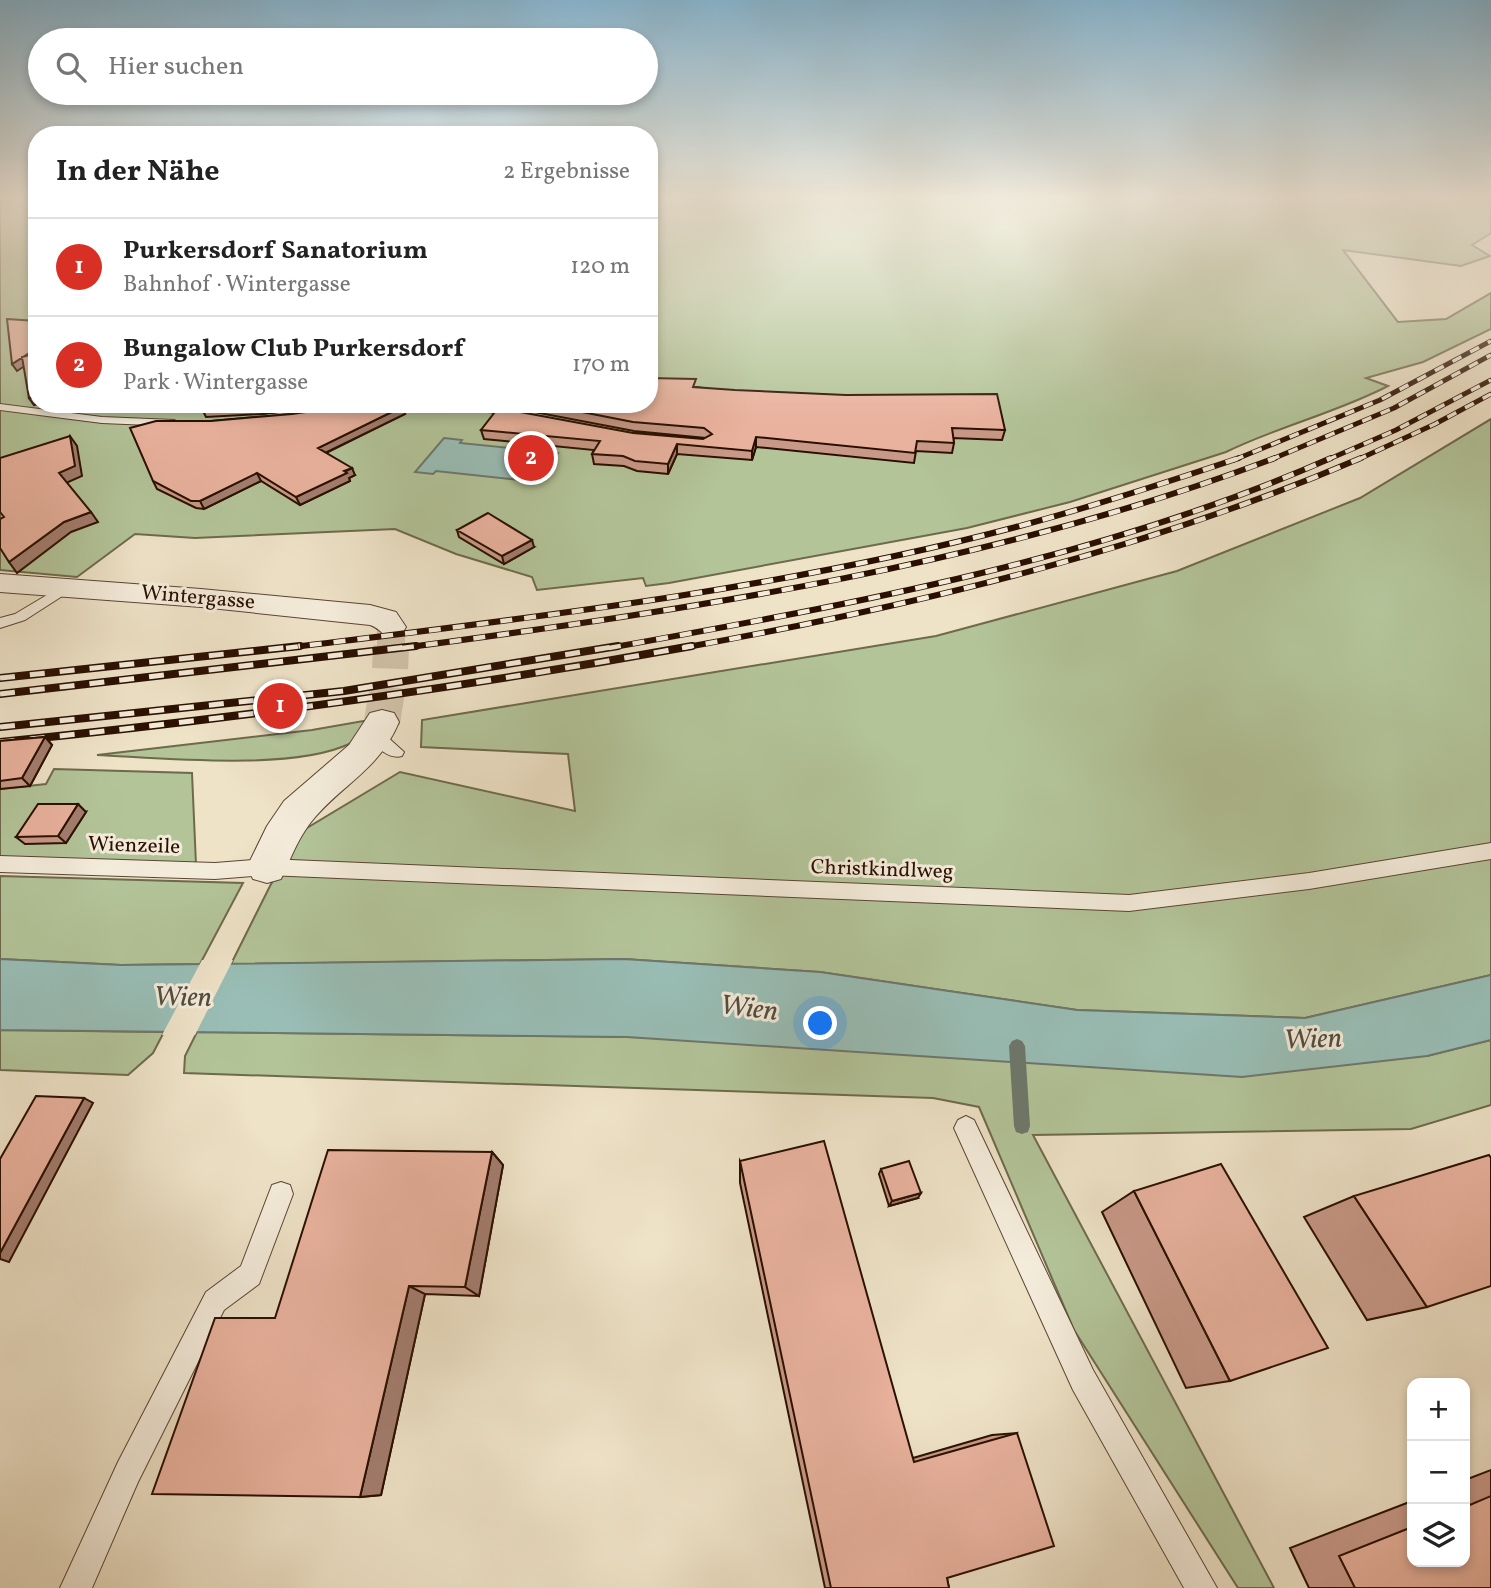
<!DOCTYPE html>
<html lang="de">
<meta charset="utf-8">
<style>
:root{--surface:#fff;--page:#f6f6f6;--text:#222;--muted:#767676;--line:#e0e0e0;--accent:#d93025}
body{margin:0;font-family:Vollkorn,serif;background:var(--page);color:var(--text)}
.controls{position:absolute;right:21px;bottom:21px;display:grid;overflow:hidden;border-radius:14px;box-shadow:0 4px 10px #0003}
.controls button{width:63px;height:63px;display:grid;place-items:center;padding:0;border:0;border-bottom:2px solid var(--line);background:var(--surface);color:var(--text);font:35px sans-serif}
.you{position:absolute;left:821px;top:1024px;width:24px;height:24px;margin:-18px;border:5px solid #fff;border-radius:50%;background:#1a73e8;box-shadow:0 0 0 10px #1a73e833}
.badge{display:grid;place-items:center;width:46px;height:46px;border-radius:50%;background:var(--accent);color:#fff;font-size:23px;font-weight:700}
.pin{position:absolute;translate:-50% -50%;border:4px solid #fff;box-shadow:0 2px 7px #0006}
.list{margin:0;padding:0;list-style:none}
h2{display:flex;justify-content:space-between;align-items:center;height:91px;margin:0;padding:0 28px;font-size:30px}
h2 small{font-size:23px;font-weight:400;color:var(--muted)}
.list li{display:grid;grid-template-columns:46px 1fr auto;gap:21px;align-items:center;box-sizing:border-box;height:98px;padding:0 28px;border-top:2px solid var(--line)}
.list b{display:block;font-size:26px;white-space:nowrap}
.list p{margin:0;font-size:23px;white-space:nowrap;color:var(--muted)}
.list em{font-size:23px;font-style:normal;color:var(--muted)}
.icon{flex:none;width:38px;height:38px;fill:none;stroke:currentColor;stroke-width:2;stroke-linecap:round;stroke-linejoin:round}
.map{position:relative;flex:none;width:1491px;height:1588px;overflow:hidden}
.search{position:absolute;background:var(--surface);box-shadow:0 4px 10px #0003;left:28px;top:28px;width:630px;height:77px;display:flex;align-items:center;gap:18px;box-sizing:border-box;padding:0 24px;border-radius:38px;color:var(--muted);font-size:26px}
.panel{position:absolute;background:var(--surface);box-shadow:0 4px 10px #0003;left:28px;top:126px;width:630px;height:287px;border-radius:28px}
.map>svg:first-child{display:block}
</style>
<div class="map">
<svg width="1491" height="1588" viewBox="0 0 1491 1588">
<rect width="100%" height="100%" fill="#eee2c7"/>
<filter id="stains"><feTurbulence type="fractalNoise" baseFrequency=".00286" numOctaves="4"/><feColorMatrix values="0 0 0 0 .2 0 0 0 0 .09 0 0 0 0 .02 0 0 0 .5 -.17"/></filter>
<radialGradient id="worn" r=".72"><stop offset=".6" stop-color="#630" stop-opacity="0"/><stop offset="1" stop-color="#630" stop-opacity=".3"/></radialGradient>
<path fill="#b3c499" stroke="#6e6a4c" stroke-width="2" d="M0 197H37V404H649V197H1491V233L1472 245 1490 256 1461 266 1343 250 1398 322 1446 319 1491 293V329L1423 362 1366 378 1388 386C1336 413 1279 426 1226 452L1070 502 967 528 669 583 646 586 643 578 537 590 532 577 456 554 395 529 195 538 135 534 77 577 0 570Z
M1491 419V975L1305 1018 1077 1010 820 972 624 959 231 964 270 886 302 831 400 772 575 811 568 754 421 747 422 720 936 636 1177 571 1360 498Z
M369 720C364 731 360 739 349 744 292 771 162 758 97 755L312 730Z
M54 769 192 773 196 865 0 859V789L46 784Z
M0 876 243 883 200 964 121 965 0 959Z
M0 1030 164 1032 153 1053 128 1075 0 1070Z
M197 1032 627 1037 1427 1056 1491 1040V1105L1411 1129 1033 1135 1274 1588H1238L1074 1330 979 1107 933 1098 184 1073 185 1056Z"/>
<path fill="#99beb6" stroke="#6d786d" stroke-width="2" d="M444 438 462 440 460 443 558 453 539 482 436 471 433 474 415 472Z
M0 959 121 965 624 959 820 972 1077 1010 1305 1018 1491 975V1040L1427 1056 1242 1077 627 1037 0 1030Z"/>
<path fill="#eee2c7" d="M202 960H233L195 1035H162Z"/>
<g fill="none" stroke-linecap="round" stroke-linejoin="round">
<path fill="#6d786d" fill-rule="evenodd" d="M1017 1039 1022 1041 1025 1046 1030 1126 1028 1132 1022 1134 1016 1132 1014 1126 1009 1046 1012 1041Z"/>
<path stroke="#d1c2a9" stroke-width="28" stroke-dasharray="28 14" stroke-linecap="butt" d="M391 648V627"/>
<path stroke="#d1c2a9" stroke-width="36" stroke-dasharray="36 18" stroke-linecap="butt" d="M382 722 390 673 391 646"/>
<defs>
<path id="service" d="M0 404 102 417 174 420 180 423 174 426 102 423 0 410Z
M442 404H471L517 411 522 414 517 417Z
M62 586 67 587V593L25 620 0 628V618L15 614Z
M377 731 383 733 404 752 402 756C390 760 375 747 369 737Z
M1491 843V859L1309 889 1129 911 267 875 215 879 0 872V856L215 863 267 859 1129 895 1309 873Z
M966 1116 974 1120 1093 1370 1217 1588H1184L1073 1390 954 1128 958 1120Z
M281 1182 290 1185 293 1194 259 1284 224 1310 138 1482 92 1588H60L118 1462 206 1292 241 1266 272 1185Z"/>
<path id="minor" d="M0 574 201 589 370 605 396 612 406 627 402 634C380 640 385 630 370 625L201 607 0 592Z
M382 710 394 713 399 722C379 769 347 781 316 816 299 835 292 856 281 879L267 883 253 879 247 867 267 826 284 801 349 745 370 713Z"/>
</defs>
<use href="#service" stroke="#5b4432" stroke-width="2"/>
<use href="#minor" stroke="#5b4432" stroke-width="2"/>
<use href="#service" fill="#f4ecdb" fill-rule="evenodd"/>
<use href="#minor" fill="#f4ecdb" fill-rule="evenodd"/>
<defs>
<path id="rail-far2" d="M1234 460 1380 400 1491 341
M1270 460 1394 408 1491 355
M1327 460 1396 430 1491 380
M1357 460 1435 424 1491 394"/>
<path id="rail-far1" d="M286 648C530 618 778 590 1016 527 1091 507 1165 483 1239 458
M402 648C697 609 996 564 1275 458
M609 648C853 604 1103 559 1331 458
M682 648C914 606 1144 551 1361 458"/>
<path id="rail" d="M0 678 300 646
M0 694 416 646
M0 727 344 691 618 646
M0 742C232 719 462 688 692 646"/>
</defs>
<use href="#rail-far2" stroke="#2a0f00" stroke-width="5"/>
<use href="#rail-far1" stroke="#2a0f00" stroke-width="6"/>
<use href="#rail" stroke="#2a0f00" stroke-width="8"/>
<use href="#rail-far2" stroke="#f4ecdb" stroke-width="3.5" stroke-dasharray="10" stroke-linecap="butt"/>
<use href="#rail-far1" stroke="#f4ecdb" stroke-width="4.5" stroke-dasharray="12" stroke-linecap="butt"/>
<use href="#rail" stroke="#f4ecdb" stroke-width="5" stroke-dasharray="15" stroke-linecap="butt"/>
</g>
<path fill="#c89988" stroke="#2a0f00" stroke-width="2" d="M696 387 1005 430 1002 440 953 438 954 443 952 453 916 451 914 463 756 447 752 460 677 454 668 474 637 471 624 466 594 464 592 454 594 450 484 439 481 430 633 433 703 439 705 438 634 431 508 407V404H649Z
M222 404H345L262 414 206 417 202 409Z
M361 404H398V405L405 414 326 453 355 475 349 478 350 481 300 505 261 481 204 509 196 508 157 489 153 481 211 421 292 414Z
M457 530 534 547 504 564 459 537Z
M45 737 52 745 30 786 0 789V741Z
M86 812 66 843 25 844 16 837Z
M492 1152 503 1165 479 1296 425 1294 381 1495 360 1497 275 1318Z
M740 1161 913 1458 992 1435 1017 1433 947 1578 949 1588H825L740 1183Z
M881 1169 918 1198 889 1206 879 1174Z
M1134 1191 1230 1381 1186 1388 1102 1212Z
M1354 1196 1427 1307 1367 1320 1304 1217Z
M1491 1470V1588H1309L1290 1548 1412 1501V1562H1465V1480Z"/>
<path fill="#a37d6f" stroke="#2a0f00" stroke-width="2" d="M37 348V358L17 371 12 364Z
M37 396V404H38L34 405 29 398Z
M278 404H345L262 414 259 406Z
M402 407 405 414 321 455 318 448Z
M70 436 77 446 82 476 66 483 59 473Z
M756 437V447L752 460V451Z
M677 444V454L668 474V464Z
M352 468 355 475 349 478 350 481 300 505 296 497Z
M257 473 261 481 204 509 200 501Z
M91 512 98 522 71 532 17 573 9 562 64 522Z
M532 540 534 547 504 564 502 556Z
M45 737 52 745 30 786 22 778Z
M78 804 86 812 66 843 58 836Z
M84 1098 93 1103 9 1262 0 1259V1253Z
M492 1152 503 1165 479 1296 465 1287Z
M921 1193 918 1198 889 1206 892 1201Z
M409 1286 425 1294 381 1495 360 1497Z"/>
<path fill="#e9b29e" stroke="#2a0f00" stroke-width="2" d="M7 319 37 321V348L12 364Z
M37 353V396L29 398 22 357Z
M649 378 696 379 693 387 735 390 846 395 997 394 1005 430 952 428 954 443 917 441 915 453 756 437 752 451 677 444 668 464 635 461 623 456 592 454 600 441 481 430 498 408 633 433 703 439 712 434 704 428 633 422 541 404H649Z
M222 404H278L259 406 202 409Z
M361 404H397L402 407 318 448 352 468 344 471 347 473 296 497 257 473 200 501H191L153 481 130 428 156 421H211L292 414Z
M70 436 75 466 59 473 91 512 64 522 9 562 0 548V519L4 517 0 512V458Z
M488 513 532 540 502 556 457 530Z
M45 737 22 778 0 781V741Z
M38 804H78L58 836 16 837Z
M36 1096 84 1098 0 1253V1159Z
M824 1141 914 1462 1017 1433 1054 1546 947 1578 949 1588H831L740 1161Z
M328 1150 492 1152 465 1287 409 1286 360 1497 152 1494 215 1318H275Z
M1489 1155 1491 1158V1286L1427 1307 1354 1196Z
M909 1161 921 1193 892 1201 881 1169Z
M1221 1164 1328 1348 1230 1381 1134 1191Z
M1491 1496V1588H1355L1339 1556 1412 1527V1562H1465V1507Z"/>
<linearGradient id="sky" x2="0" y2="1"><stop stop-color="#88b8d4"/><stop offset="0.47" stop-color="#f7f2e6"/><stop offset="1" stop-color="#f7f2e6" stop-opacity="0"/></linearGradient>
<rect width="1491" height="419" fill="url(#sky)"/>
<g text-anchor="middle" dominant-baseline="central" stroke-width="6" stroke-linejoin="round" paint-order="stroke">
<g font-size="21" fill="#2a0f00" stroke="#f4ecdb">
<text transform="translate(198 598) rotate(5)">Wintergasse</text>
<text transform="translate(134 846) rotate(2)">Wienzeile</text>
<text transform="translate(882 870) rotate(2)">Christkindlweg</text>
</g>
<g font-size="28" font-style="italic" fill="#514c40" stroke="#f4ecdb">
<text transform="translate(183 998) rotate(1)">Wien</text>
<text transform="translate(749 1009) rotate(7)">Wien</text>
<text transform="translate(1313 1040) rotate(-2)">Wien</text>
</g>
</g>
<rect width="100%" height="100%" filter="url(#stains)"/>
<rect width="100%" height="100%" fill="url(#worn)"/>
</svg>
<div class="controls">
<button>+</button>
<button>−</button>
<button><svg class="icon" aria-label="layers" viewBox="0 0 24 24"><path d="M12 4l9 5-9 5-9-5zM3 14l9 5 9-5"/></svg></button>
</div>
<div class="you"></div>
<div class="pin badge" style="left:280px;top:706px">1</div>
<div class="pin badge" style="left:531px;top:458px">2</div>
<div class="search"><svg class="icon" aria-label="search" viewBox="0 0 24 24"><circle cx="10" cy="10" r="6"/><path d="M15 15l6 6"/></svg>Hier suchen</div>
<section class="panel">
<h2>In der Nähe<small>2 Ergebnisse</small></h2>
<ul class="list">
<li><span class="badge">1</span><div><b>Purkersdorf Sanatorium</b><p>Bahnhof · Wintergasse</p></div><em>120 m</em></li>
<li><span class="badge">2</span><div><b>Bungalow Club Purkersdorf</b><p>Park · Wintergasse</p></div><em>170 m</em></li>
</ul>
</section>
</div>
